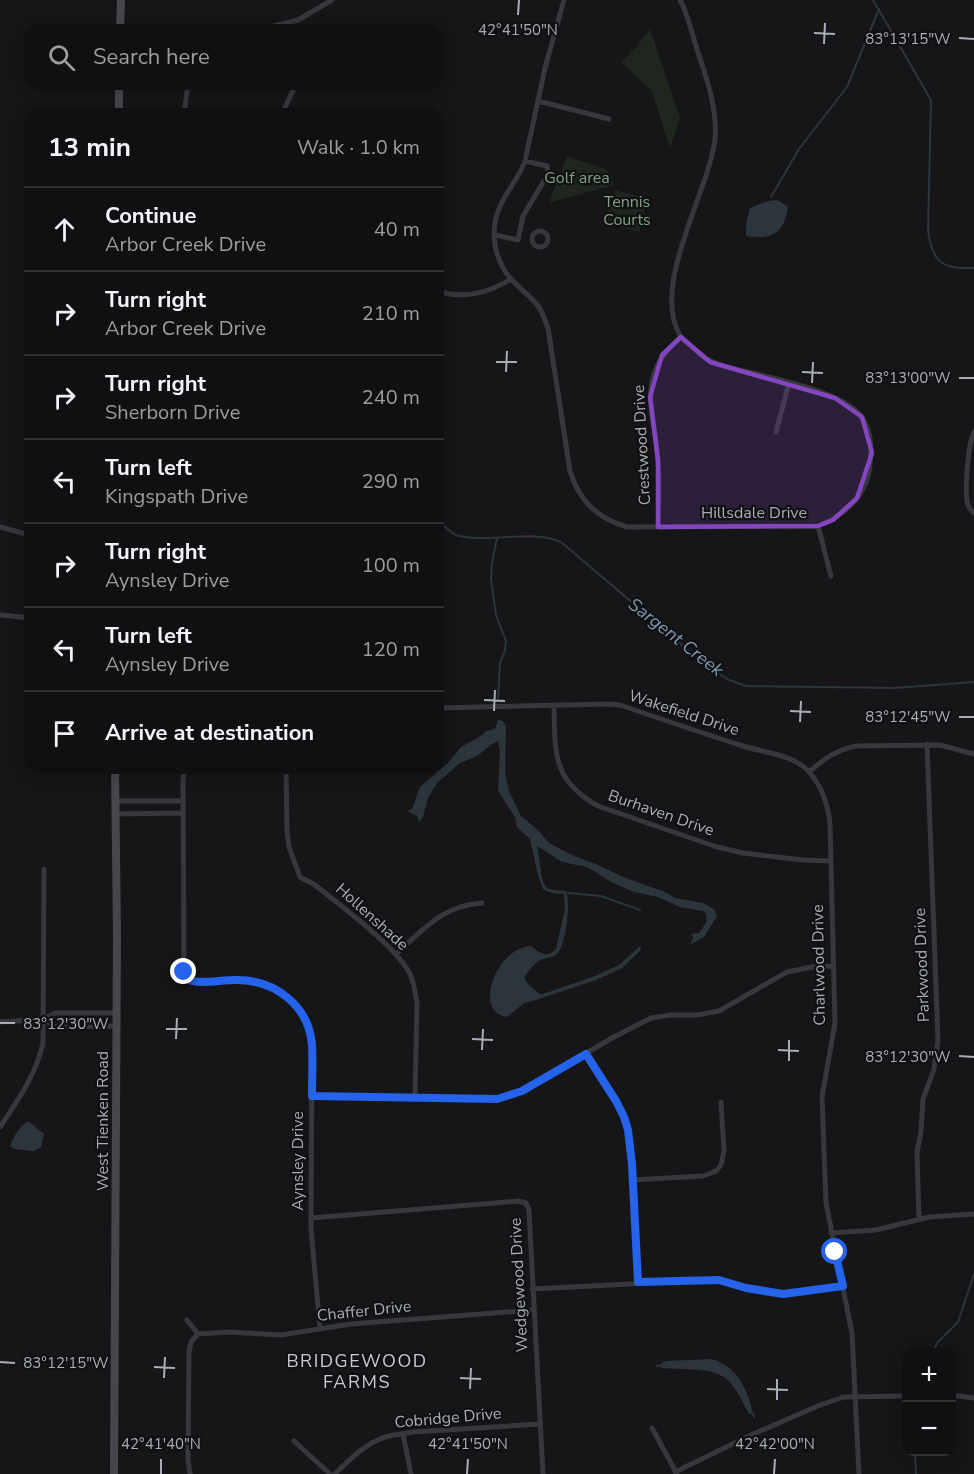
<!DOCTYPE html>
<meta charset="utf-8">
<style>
:root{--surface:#101012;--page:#19191b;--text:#f1f3f6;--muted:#9c9d9f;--line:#303032}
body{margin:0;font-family:"Nunito Sans",sans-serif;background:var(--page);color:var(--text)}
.controls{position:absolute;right:18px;bottom:18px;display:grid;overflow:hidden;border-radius:12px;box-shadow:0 3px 15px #0003}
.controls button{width:54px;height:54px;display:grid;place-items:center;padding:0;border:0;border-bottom:2px solid var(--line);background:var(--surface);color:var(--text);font:30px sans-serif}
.stop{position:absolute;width:18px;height:18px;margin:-14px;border:4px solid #2563eb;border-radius:50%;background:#fff}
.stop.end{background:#2563eb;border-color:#fff;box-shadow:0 2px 6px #0008}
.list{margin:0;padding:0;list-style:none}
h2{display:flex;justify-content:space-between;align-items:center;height:78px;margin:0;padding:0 24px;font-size:26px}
h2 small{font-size:20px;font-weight:400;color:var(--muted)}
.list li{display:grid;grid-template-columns:39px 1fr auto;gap:18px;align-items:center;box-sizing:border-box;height:84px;padding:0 24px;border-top:2px solid var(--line)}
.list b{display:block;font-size:22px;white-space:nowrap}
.list p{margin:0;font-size:20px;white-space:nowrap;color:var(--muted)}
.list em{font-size:20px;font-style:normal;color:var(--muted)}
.icon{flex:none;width:33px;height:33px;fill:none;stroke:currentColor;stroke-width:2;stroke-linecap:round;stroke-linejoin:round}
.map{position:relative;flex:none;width:974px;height:1474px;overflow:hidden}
.search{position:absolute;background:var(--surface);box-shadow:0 3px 15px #0003;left:24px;top:24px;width:420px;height:66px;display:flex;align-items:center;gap:15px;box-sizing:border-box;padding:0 21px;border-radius:18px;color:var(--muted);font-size:22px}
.panel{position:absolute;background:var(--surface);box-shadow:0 3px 15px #0003;left:24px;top:108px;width:420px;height:666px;border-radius:18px}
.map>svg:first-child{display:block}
</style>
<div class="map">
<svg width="974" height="1474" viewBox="0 0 974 1474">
<rect width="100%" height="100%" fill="#161618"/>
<path fill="#1e261f" d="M650 29 680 118 670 149 652 91 621 62 637 46Z
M567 156 607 170 614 185 549 203Z
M615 190 648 199 639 232 605 223Z"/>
<path fill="#2c353c" d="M778 200 788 207C784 234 772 240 746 236V224L750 208 768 201Z
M498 720 503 721 506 726 505 773 509 791 521 816 539 831 549 843 574 856 596 864 623 877 665 892 675 898 703 903 714 909 717 916 704 937 691 944 693 937 691 934 699 933 707 921 706 914 703 911 680 907 658 897 634 892 613 883 587 867 562 862 537 846C540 856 540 882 547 888 552 891 561 890 566 891 571 901 566 946 557 954 552 958 549 957 544 959 537 960 528 971 524 978L529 985 540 994H543L595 976 619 965 640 946 641 950 622 968 596 980 536 1000 524 1003 507 1017C472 1012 496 948 531 946 540 953 546 959 556 949L565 909 564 894 551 893 543 889 538 875 530 839 517 827 515 817 498 791 500 751 498 741 492 744 477 756 460 763 437 783 428 798 423 817 419 822 417 816 407 811 412 809 420 787 449 762 461 747 481 736 486 731 495 729Z
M28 1121 44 1134 41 1147 34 1151 14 1149 10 1146C14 1136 19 1127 28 1121Z
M711 1359C736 1365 748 1389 753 1414H749C742 1402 735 1383 722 1376 706 1367 679 1370 661 1368L662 1363 666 1361Z"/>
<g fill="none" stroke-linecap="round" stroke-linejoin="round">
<path stroke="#2c353c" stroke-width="2" d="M873 0 931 100 928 230C932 262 942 270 974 268
M771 197 799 149 847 87 879 9
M438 520C444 525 449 532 456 535 464 538 472 538 480 538 508 539 534 531 561 542L701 661 727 679 746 686 895 688 974 682
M497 538 492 563 491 579 496 615 506 641 505 650 500 663 498 699
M568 893 601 896 640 910
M933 1352 937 1343 958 1322 974 1274
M657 1366 662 1365
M753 1414 754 1417
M915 1452 916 1474"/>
<path stroke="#37383d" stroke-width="5" d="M564 0 545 68 525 161C518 180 503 195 497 214 490 236 496 263 512 280 520 289 531 296 538 306 543 313 545 321 548 328L570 471C579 501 597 518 627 527L818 526C843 516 863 500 869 472 872 453 873 432 861 416 843 392 773 378 743 371 732 368 719 366 709 360 702 357 697 351 691 346 688 343 683 340 681 337 649 288 708 194 715 140 718 107 705 74 695 43 691 28 687 13 680 0
M257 30 298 20 332 0
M538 101 609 119
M184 114 188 84
M282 114 296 84
M532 239a8 8 0 1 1 16 0a8 8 0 1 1-16 0Z
M495 235 518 240 523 216 548 174 547 166 525 161
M438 292C466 298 487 294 511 279
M776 432 789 383
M974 432C968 443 964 494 968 505 969 508 972 511 974 513
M818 526 831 576
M0 527 30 535
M658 527C659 505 660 483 658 461 655 410 634 376 681 337
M0 615 30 618
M554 705C555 753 552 780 598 806L717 847 743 853 803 860 831 861
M438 708 610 704 620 705C661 719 702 733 743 746 765 753 794 754 810 773 823 788 828 805 830 824L835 1023 822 1097 826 1203 852 1333 859 1474
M186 768 183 778 184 972 188 980C204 985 222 979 239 980 280 981 304 1004 312 1044L311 1228 320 1329
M286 768 287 831 289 847 300 877 315 885C341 906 396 946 410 974 414 983 415 992 417 1002L415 1097
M809 772C824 759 836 750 856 746L940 745 974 754
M116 801H183
M115 814 183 813
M396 954C424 929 443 905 482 903
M44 1019 55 1027 116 1026
M0 1022 44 1019 55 1013H116
M586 1054 616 1100 624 1117 628 1130 632 1164 638 1282
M312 1097 482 1099 507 1097 522 1091 612 1038 651 1018 671 1015H697L719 1011 787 972 812 967 834 966
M0 1127C18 1100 36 1075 43 1043L44 869
M632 1180 703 1176 716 1171 721 1165 724 1151 721 1102
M311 1218 519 1201 526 1203 529 1210 543 1474
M919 1219 917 1152 921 1132 923 1099 934 1069 938 1041 927 744
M831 1233 876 1230 929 1217 974 1214
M532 1289 708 1280C728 1280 747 1290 768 1293 793 1296 819 1290 843 1286
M187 1320 198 1334
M952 1395 974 1398
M652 1428 677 1474
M403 1434 411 1474
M294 1441 330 1474
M675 1472 751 1435 820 1405 844 1397 906 1396
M190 1474 188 1459 189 1352 191 1342 198 1334 228 1332 281 1335 351 1324 533 1310
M335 1474C348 1461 363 1446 380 1439 390 1434 402 1434 413 1432L540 1424"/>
<path stroke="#45474d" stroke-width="8" d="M120 30 121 0
M119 114V84
M114 1474 117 936 115 768"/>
</g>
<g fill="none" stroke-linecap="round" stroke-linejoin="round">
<path stroke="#2563eb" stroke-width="8" d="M184 972 188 980C204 985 222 979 239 980 276 981 309 1006 312 1045 313 1062 312 1079 312 1096L497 1099 522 1091 586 1054 616 1101 624 1117 628 1130 632 1164 638 1282 719 1280 746 1288 783 1294 843 1286 835 1252"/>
</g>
<path fill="#8446be" fill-opacity="0.2" stroke="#8446be" stroke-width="4.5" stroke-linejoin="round" d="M681 337 710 362 835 398 862 417 872 453 857 498 833 520 818 526 658 527V461L650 397 662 355Z"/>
<path fill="none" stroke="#a8adb8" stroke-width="2" d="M518 15 519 0M814 33 835 34M959 38 974 39M824 44 825 23M496 362H517M506 372 507 351M802 372 823 373M959 378H974M812 383 813 362M484 700 505 701M494 711 495 690M790 711 811 712M959 717H974M800 722 801 701M0 1023H15M166 1029H187M176 1039 177 1018M472 1039 493 1040M482 1050 483 1029M778 1050 799 1051M959 1056 974 1057M789 1061V1040M0 1362 15 1363M154 1367 175 1368M164 1378 165 1357M460 1378 481 1379M470 1389 471 1368M767 1389 788 1390M777 1400V1379M161 1474V1459M467 1474 468 1459M774 1474 775 1459"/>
<g text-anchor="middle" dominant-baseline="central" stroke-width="4.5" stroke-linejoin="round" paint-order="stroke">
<g font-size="16" fill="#7fa381" stroke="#111113">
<text x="577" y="178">Golf area</text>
<text x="627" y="202">Tennis<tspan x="627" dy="18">Courts</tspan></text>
</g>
<g font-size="16" fill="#a8adb8" stroke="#111113">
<text transform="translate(642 445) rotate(-93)">Crestwood Drive</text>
<text x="754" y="513">Hillsdale Drive</text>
<text transform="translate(684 713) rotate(18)">Wakefield Drive</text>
<text transform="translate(661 813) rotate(19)">Burhaven Drive</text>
<text transform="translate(372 917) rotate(42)">Hollenshade</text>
<text transform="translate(819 965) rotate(-91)">Charlwood Drive</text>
<text transform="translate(922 965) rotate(-92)">Parkwood Drive</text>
<text transform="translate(103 1121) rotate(-90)">West Tienken Road</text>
<text transform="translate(298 1161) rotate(-90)">Aynsley Drive</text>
<text transform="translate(519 1285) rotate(-93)">Wedgewood Drive</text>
<text transform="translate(364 1311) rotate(-6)">Chaffer Drive</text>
<text transform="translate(448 1418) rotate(-5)">Cobridge Drive</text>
</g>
<g font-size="18" font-style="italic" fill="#7f9bb3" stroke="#111113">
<text transform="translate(676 637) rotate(38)">Sargent Creek</text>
</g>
<g font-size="18" letter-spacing="1.5" fill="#c9ccd4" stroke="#111113">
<text x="357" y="1361">BRIDGEWOOD<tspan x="357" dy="21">FARMS</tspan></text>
</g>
</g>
<g font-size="15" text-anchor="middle" fill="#a8adb8" stroke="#111113" stroke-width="4.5" stroke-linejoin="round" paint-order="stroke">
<text x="518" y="35">42°41'50"N</text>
<text x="908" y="44">83°13'15"W</text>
<text x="908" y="383">83°13'00"W</text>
<text x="908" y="722">83°12'45"W</text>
<text x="66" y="1029">83°12'30"W</text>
<text x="908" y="1062">83°12'30"W</text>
<text x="66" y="1368">83°12'15"W</text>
<text x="161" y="1449">42°41'40"N</text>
<text x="468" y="1449">42°41'50"N</text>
<text x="775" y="1449">42°42'00"N</text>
</g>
</svg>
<div class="controls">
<button>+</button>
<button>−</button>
</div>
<div class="stop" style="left:835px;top:1252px"></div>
<div class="stop end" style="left:184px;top:972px"></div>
<div class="search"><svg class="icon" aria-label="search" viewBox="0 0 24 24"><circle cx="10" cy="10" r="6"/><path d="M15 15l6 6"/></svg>Search here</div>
<section class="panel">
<h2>13 min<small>Walk · 1.0 km</small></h2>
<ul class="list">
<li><svg class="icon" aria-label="ahead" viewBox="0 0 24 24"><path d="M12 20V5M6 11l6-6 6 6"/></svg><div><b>Continue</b><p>Arbor Creek Drive</p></div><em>40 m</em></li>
<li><svg class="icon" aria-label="right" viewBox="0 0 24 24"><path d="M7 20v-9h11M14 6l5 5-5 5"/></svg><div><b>Turn right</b><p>Arbor Creek Drive</p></div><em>210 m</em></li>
<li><svg class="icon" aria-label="right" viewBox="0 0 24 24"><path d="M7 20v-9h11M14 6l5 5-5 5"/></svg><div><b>Turn right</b><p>Sherborn Drive</p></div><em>240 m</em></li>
<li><svg class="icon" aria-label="left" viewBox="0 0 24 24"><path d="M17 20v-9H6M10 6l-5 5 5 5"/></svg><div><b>Turn left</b><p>Kingspath Drive</p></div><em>290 m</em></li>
<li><svg class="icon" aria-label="right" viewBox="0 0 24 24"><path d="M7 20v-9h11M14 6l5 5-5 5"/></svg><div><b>Turn right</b><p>Aynsley Drive</p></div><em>100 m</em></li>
<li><svg class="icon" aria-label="left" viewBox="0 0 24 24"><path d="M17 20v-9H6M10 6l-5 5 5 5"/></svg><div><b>Turn left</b><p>Aynsley Drive</p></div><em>120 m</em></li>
<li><svg class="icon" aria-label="arrive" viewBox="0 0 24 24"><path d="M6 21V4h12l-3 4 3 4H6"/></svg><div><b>Arrive at destination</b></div></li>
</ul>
</section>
</div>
